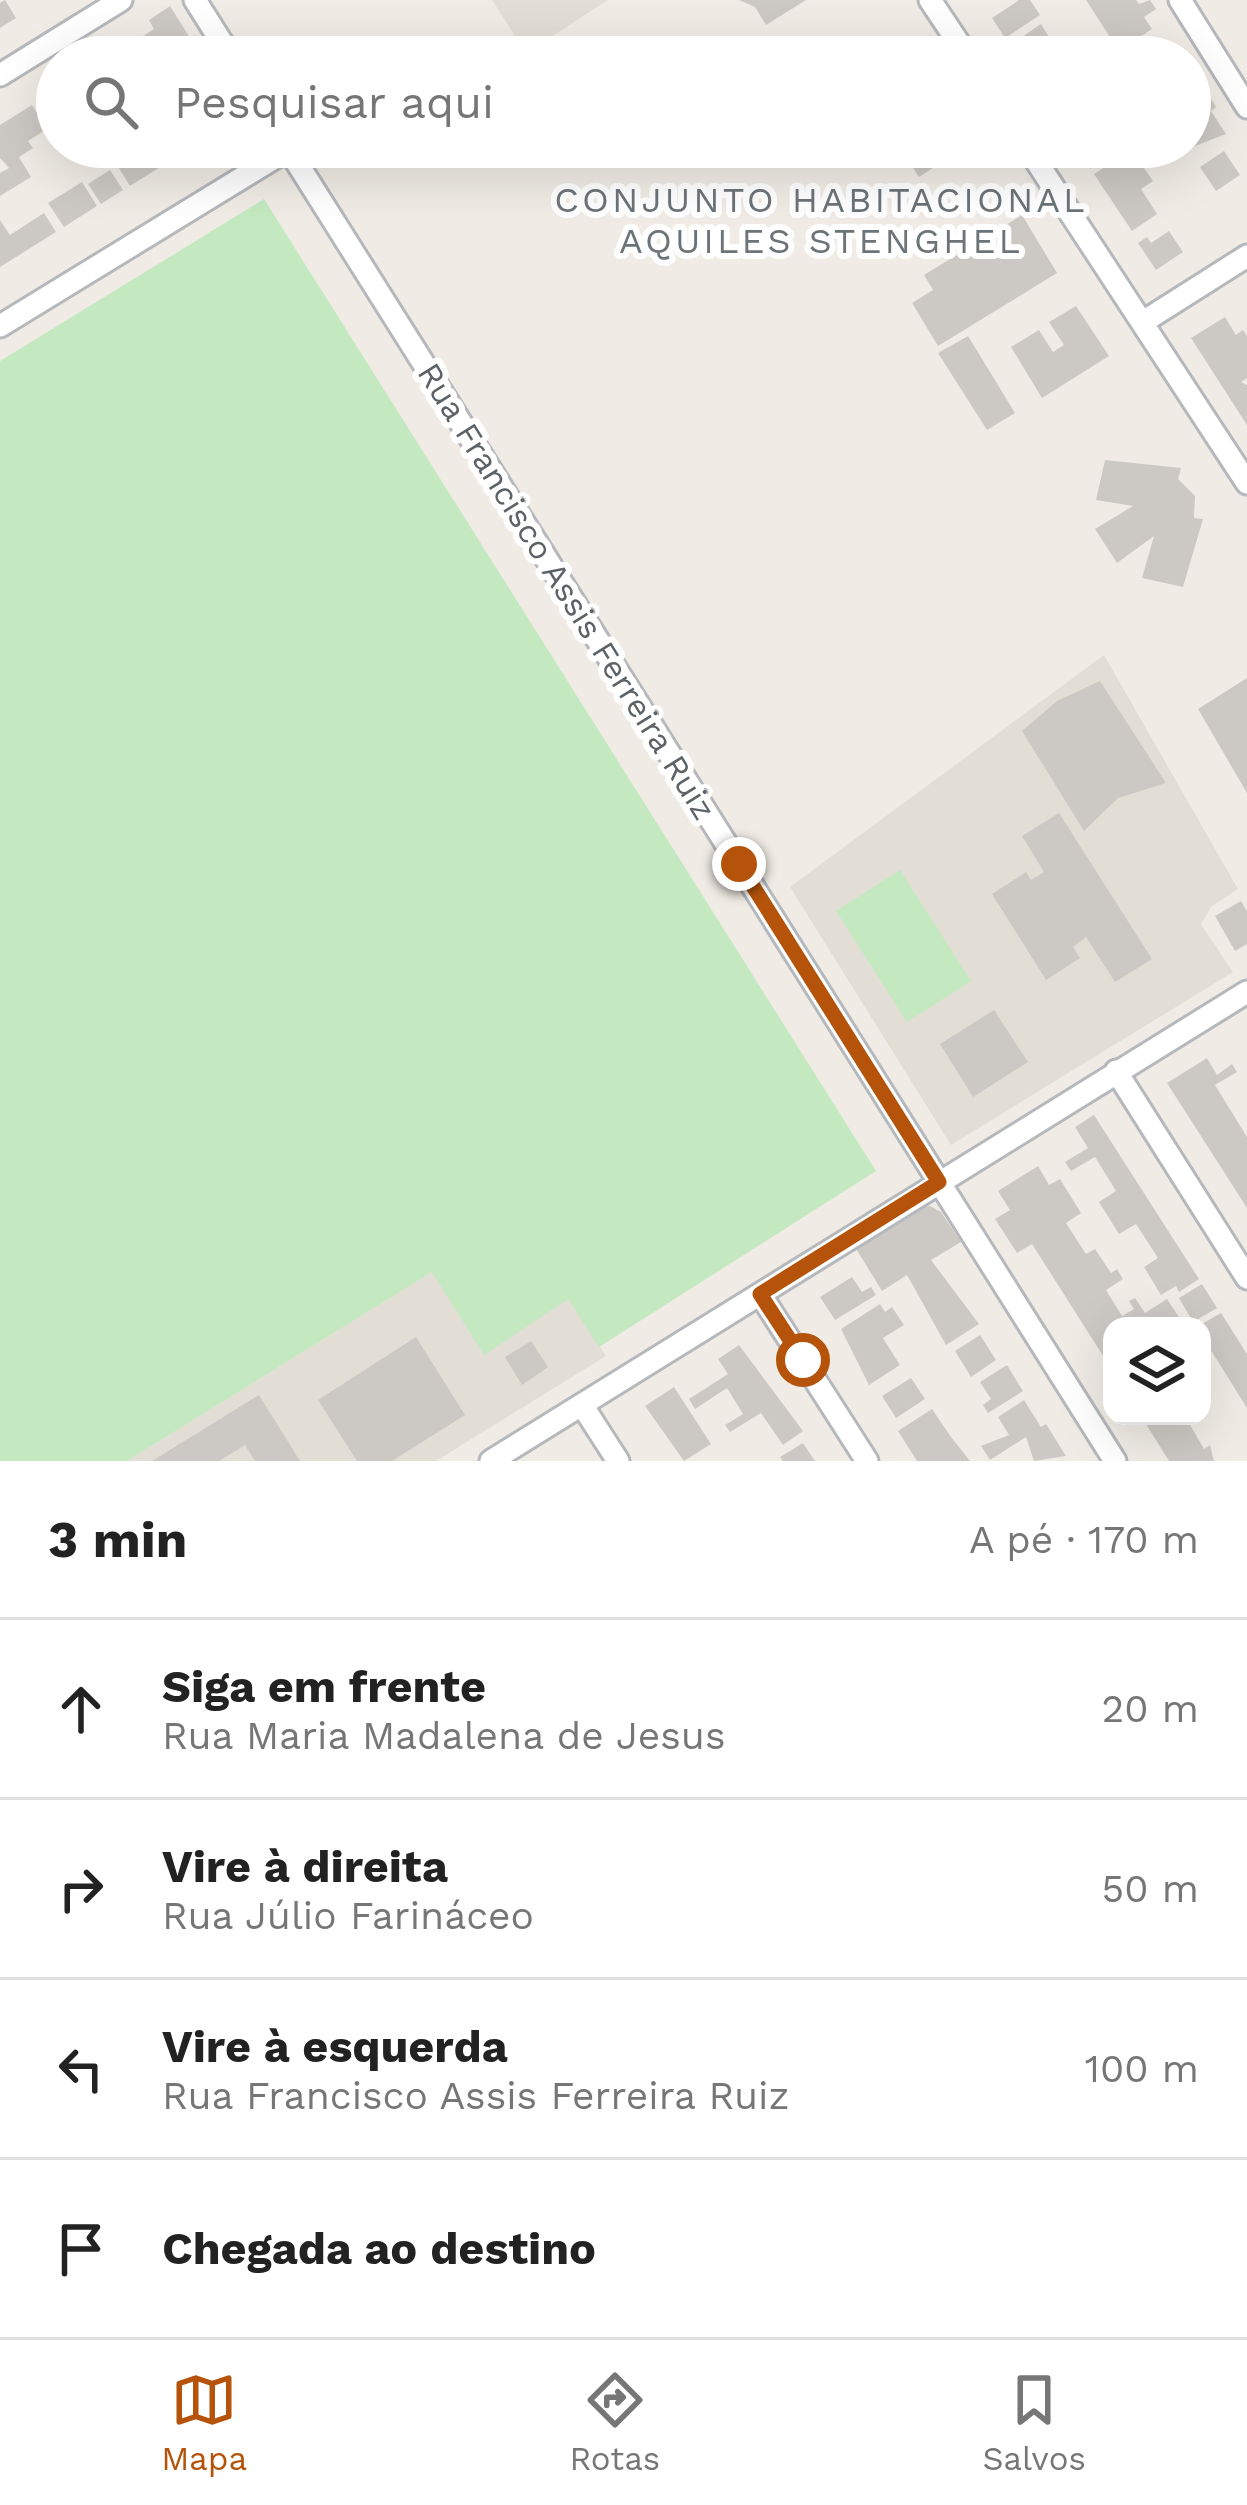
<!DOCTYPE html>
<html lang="pt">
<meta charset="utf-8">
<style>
:root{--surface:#fff;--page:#f6f6f6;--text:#222;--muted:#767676;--line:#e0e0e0;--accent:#b45309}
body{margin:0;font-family:"Work Sans",sans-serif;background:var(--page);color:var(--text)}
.controls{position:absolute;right:36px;bottom:36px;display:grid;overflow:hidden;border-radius:24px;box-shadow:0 12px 48px #0002}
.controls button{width:108px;height:108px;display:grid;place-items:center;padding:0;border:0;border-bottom:3px solid var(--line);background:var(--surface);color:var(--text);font:60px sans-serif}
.stop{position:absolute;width:36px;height:36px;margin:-27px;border:9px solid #b45309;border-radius:50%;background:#fff}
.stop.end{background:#b45309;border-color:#fff;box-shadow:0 3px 12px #0008}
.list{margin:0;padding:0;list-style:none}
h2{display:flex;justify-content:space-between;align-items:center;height:156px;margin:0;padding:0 48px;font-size:51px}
h2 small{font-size:39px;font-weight:400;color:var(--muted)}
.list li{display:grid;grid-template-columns:78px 1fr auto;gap:36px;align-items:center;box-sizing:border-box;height:180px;padding:0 48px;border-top:3px solid var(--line)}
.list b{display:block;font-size:45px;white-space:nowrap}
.list p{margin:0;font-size:39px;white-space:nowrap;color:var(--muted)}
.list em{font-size:39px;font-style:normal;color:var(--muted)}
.icon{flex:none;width:66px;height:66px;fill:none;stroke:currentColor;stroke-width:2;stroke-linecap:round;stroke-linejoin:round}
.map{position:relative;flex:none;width:1247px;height:1461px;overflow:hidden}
.search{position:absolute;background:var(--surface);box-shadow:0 12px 48px #0002;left:36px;right:36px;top:36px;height:132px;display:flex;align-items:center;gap:30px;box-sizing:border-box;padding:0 42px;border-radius:66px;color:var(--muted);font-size:45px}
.sheet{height:876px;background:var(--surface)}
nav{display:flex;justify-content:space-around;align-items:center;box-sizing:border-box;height:168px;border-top:3px solid var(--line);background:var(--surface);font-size:33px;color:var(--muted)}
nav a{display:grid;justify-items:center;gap:6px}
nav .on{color:var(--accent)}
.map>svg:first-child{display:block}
</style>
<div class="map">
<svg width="1247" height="1461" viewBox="0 0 1247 1461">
<rect width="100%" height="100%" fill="#f0ece5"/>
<path fill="#e2ded5" d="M492 0H608L526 53Z
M1104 655 1238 889 1212 906 1201 924 1233 972 951 1145 790 887Z
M432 1272 569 1298 606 1356 436 1461H127Z"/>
<path fill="#c4e8c0" d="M264 199 876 1171 599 1347 568 1299 484 1355 432 1272 127 1461H0V361Z
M900 870 971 981 907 1022 836 911Z"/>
<path fill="#ccc9c4" d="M5 0 16 18 0 28V3Z
M739 0H806L766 25 755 7Z
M1019 0H1030L1040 15 1005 38 992 18Z
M1086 0H1136L1139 4 1150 0 1156 9 1144 17 1152 29 1119 51Z
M170 6 190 38 179 45 187 57H110L154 29 149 20Z
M1041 24 1055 47 1040 57H1017L1010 45Z
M57 90V124L41 100Z
M1210 97 1216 107 1211 111 1226 134 1190 148V110Z
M32 105 47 129 28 141 33 148 19 157 31 177 0 196V173L9 168 0 158V125Z
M146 147H192L130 186 117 165Z
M900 147H965L919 177Z
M1076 147H1123L1090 169Z
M1135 147 1148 161 1142 165 1153 181 1141 189 1157 214 1132 231 1094 174Z
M1224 151 1240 175 1216 191 1200 167Z
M110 170 123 190 101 204 88 184Z
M82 182 97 206 64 227 48 203Z
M44 213 56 232 0 267V220L10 235Z
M1022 215 1057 273 938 346 912 303 933 290 924 275Z
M1169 231 1183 252 1156 270 1138 243 1147 237 1151 243Z
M1076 306 1109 356 1042 398 1011 347 1039 330 1053 352 1064 345 1049 322Z
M1225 317 1236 335 1243 330 1247 336V378L1241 382 1247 385V425L1191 338Z
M968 336 1015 413 987 430 938 353Z
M1105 460 1181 468 1178 479 1195 496 1194 518 1203 519 1183 587 1142 578 1154 536 1117 563 1095 529 1133 506 1096 500Z
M1247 678V793L1198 709Z
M1100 681 1166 783 1118 798 1084 831 1022 731 1057 701Z
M1059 813 1152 959 1115 982 1086 937 1073 947 1080 958 1046 980 992 894 1026 872 1031 880 1044 872 1022 836Z
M1241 901 1247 911V944L1235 951 1215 916Z
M994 1010 1028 1062 973 1097 940 1044Z
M1207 1058 1217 1075 1232 1064 1237 1072 1215 1085 1247 1137V1208L1167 1083Z
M1094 1115 1199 1279 1179 1292 1176 1286 1161 1295 1144 1267 1158 1258 1136 1224 1119 1234 1099 1202 1116 1191 1095 1157 1071 1171 1065 1162 1088 1148 1075 1127Z
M1038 1166 1049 1185 1060 1179 1081 1213 1066 1223 1086 1254 1095 1249 1111 1273 1117 1269 1123 1279 1106 1290 1122 1316 1134 1309 1129 1301 1135 1298 1145 1313 1167 1299 1185 1326H1146L1140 1316 1130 1326H1112V1370L1032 1244 1017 1253 995 1219 1010 1210 998 1191Z
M930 1206 941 1212 961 1242 931 1260 979 1324 946 1345 907 1275 882 1291 855 1247 915 1208Z
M852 1277 862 1292 871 1287 876 1295 835 1320 820 1297Z
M1202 1284 1217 1308 1193 1322 1179 1298Z
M880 1304 885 1312 892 1307 904 1325 883 1338 900 1365 869 1385 841 1329Z
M1221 1313 1247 1354V1408L1202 1336V1324Z
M980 1335 996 1360 971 1377 955 1351Z
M416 1337 465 1415 392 1461H357L318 1400Z
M531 1341 548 1367 522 1385 505 1357Z
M739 1345 803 1431 783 1445 761 1413 730 1432 725 1425 743 1414 727 1388 695 1409 689 1399 728 1374 718 1359Z
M1007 1365 1023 1391 988 1413 983 1405 991 1399 980 1382Z
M911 1378 925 1399 896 1418 882 1396Z
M674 1387 711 1444 684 1461 645 1406Z
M259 1395 300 1461H255L245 1445 219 1461H152Z
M1024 1400 1041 1427 1046 1424 1066 1456 1034 1461 1026 1437 990 1460 981 1446 1009 1435 998 1417Z
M932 1409 951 1437 970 1461H917L898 1431Z
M1141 1416H1185L1204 1449 1210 1445 1214 1461H1169Z
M803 1443 815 1461H783L780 1457Z"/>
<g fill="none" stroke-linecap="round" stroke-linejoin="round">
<defs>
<path id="minor" d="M195 0 231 57
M930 0 968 57
M1180 0 1247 107
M0 75 121 0
M287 147 1115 1461
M1027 147 1247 483
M1143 322 1247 256
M0 326 289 149
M1116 1071 1247 1278
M760 1294 867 1461
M582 1405 618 1461
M491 1461 1247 992"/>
</defs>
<use href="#minor" stroke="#b5b8bc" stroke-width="27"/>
<use href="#minor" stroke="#fff" stroke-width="21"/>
</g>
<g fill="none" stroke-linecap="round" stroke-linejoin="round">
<path stroke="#b45309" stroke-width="15" d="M739 864 939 1182 760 1294 803 1360"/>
</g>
<g text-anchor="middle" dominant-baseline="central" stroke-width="12" stroke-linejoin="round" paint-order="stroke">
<g font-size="33" fill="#5c6266" stroke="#fff">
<text transform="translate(567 591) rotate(58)">Rua Francisco Assis Ferreira Ruiz</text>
</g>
<g font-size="36" letter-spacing="3" fill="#6d7478" stroke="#fff">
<text x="821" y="200">CONJUNTO HABITACIONAL<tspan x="821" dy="41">AQUILES STENGHEL</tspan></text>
</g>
</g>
</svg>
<div class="controls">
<button><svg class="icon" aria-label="layers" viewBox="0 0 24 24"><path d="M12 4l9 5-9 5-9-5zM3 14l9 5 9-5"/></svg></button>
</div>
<div class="stop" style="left:803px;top:1360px"></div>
<div class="stop end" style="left:739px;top:864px"></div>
<div class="search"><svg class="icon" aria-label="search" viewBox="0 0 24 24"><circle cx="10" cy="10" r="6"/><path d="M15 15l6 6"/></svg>Pesquisar aqui</div>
</div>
<section class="sheet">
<h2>3 min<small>A pé · 170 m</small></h2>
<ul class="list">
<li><svg class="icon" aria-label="ahead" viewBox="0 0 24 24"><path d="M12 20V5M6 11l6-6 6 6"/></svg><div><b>Siga em frente</b><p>Rua Maria Madalena de Jesus</p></div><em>20 m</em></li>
<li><svg class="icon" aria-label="right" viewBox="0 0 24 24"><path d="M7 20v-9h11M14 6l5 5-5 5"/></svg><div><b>Vire à direita</b><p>Rua Júlio Farináceo</p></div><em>50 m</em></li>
<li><svg class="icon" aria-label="left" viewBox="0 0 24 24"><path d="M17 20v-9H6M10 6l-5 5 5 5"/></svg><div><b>Vire à esquerda</b><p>Rua Francisco Assis Ferreira Ruiz</p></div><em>100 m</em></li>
<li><svg class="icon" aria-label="arrive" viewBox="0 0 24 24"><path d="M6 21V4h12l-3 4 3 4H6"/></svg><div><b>Chegada ao destino</b></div></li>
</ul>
</section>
<nav>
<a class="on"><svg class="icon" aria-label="map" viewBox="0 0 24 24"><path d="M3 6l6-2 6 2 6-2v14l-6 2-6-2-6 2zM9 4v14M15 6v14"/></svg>Mapa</a>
<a><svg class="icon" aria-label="directions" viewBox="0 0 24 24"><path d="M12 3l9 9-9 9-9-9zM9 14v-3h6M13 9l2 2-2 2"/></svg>Rotas</a>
<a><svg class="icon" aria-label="saved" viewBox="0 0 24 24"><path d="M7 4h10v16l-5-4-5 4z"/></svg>Salvos</a>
</nav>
